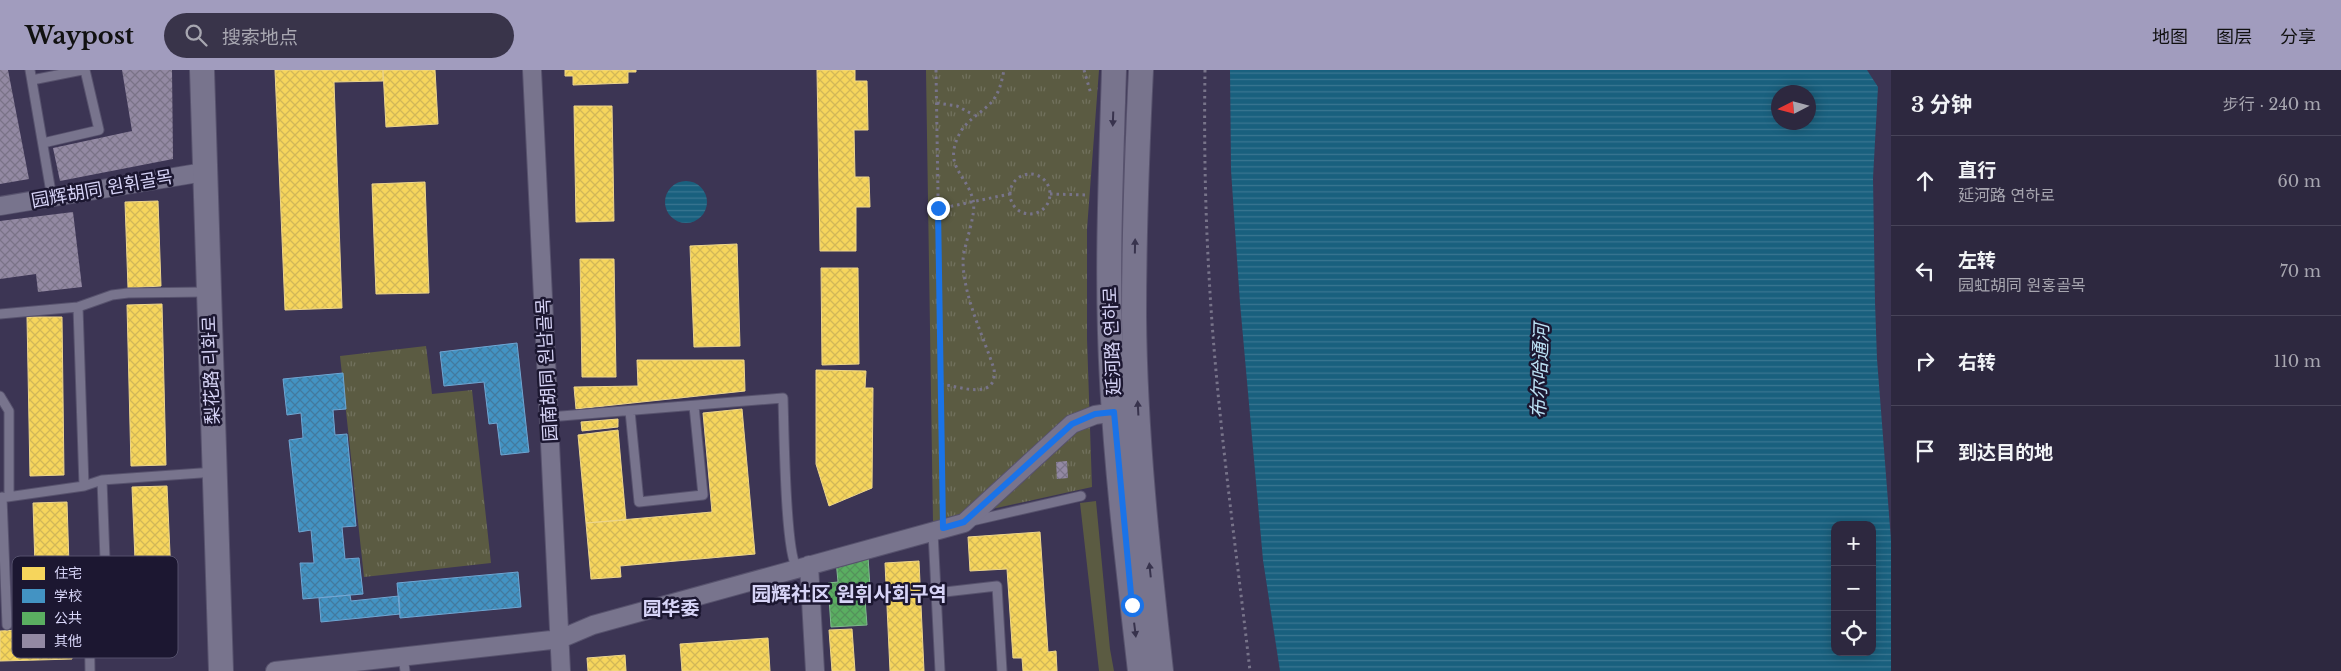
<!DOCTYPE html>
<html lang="zh">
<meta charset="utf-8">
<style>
:root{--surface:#2d283f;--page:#39344a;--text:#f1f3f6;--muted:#a7a6b0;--line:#484459;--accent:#a19cbe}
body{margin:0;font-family:"Libre Baskerville","Noto Sans SC","Noto Sans KR",serif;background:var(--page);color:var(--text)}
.controls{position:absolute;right:15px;bottom:15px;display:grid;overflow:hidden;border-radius:10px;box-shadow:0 2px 12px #0003}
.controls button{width:45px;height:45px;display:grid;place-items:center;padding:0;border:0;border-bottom:1px solid var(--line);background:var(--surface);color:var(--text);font:25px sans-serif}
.compass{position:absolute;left:1771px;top:15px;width:45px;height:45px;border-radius:50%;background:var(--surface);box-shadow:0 2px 12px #0003;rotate:264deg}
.stop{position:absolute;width:15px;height:15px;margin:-11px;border:4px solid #1a73e8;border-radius:50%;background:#fff}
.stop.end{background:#1a73e8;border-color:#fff;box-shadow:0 1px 5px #0008}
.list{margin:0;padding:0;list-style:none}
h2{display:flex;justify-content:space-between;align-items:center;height:65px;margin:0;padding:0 20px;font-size:21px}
h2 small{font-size:16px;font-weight:400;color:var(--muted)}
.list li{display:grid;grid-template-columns:32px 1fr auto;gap:15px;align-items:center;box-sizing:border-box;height:90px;padding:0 20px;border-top:1px solid var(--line)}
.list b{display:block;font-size:19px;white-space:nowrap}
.list p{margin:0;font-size:16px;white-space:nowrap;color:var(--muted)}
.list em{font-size:16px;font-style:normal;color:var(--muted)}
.icon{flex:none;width:28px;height:28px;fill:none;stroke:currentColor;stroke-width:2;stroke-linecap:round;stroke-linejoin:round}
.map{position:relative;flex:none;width:1891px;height:601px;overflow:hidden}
header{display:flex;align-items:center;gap:30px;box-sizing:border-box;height:70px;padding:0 25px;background:var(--accent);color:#111}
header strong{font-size:24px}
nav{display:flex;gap:28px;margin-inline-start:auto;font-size:18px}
.search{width:350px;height:45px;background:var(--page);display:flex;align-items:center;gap:12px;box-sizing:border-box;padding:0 18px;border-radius:28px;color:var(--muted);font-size:19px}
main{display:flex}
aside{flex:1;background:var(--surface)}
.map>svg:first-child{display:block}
</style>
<header>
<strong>Waypost</strong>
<div class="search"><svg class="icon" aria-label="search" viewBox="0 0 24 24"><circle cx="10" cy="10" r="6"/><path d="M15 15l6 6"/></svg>搜索地点</div>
<nav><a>地图</a><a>图层</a><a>分享</a></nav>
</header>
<main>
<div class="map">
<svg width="1891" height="601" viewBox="0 0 1891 601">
<defs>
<pattern id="park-tufts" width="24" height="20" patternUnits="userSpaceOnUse" patternTransform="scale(1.25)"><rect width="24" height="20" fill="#5b5b42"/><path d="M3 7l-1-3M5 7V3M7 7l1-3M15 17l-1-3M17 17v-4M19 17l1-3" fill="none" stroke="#72725e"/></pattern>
<pattern id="water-rules" width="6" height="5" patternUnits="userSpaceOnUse" patternTransform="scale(1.25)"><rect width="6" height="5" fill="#19607e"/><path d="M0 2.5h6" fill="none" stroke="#3a7691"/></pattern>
<pattern id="homes-cross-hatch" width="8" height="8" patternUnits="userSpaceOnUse" patternTransform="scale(1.25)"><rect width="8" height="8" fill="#f6d55c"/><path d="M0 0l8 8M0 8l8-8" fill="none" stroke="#d2b758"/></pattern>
<pattern id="schools-cross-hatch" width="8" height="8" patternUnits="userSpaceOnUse" patternTransform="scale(1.25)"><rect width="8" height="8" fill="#4393c3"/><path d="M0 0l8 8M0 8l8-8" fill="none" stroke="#427a9f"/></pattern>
<pattern id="public-cross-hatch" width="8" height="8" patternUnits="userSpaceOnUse" patternTransform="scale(1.25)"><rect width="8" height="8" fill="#5aae61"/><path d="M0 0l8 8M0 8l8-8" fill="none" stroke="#54925b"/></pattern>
<pattern id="building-cross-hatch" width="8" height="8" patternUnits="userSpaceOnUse" patternTransform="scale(1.25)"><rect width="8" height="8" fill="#9389a3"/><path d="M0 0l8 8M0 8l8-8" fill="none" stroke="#7a7388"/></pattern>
</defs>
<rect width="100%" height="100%" fill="#3c3554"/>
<path fill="#5b5b42" d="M1096 431 1110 579 1114 601H1099L1080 433Z"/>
<path fill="url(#park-tufts)" d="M926 0H1099L1087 159V269L1092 417 933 452Z
M426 276 432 324 472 320 491 493 364 507 340 286Z"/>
<path fill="url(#water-rules)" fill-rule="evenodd" d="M1230 0H1867L1878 17 1873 108 1875 232 1877 289 1891 470V601H1280L1263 490 1240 233 1231 100ZM1808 22V52H1778V22ZM1835 455H1872V582H1835Z
M665 132a21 21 0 1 1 42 0a21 21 0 1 1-42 0Z"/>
<path fill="url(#homes-cross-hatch)" stroke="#edd58a" d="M275 0H383V11L334 12 342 238 285 240Z
M383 0H435L438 54 386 57Z
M565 0H636V2H628V13L573 15V6H565Z
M817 0H855V11H867L868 60H854L855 107H869L870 137H856V181H820Z
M574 36H612L614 151 576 152Z
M425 112 429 223 376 224 372 114Z
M158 131 161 216 128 218 125 132Z
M737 174 740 276 694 277 690 176Z
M580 189H614L616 307H582Z
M821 198H858L859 294 822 295Z
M162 234 166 395 131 396 127 235Z
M27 247H62L64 405 30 406Z
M637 290H744L745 321 576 339 574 317 638 316Z
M816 300 866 301 865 318H873L872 418 829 436 816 394Z
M742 339 755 484 620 496 621 507 591 509 586 453 712 442 703 343Z
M618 349V357L582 361 581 352Z
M618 360 626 450 586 453 578 365Z
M167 416 174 573 101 577 99 540 137 538 132 417Z
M67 432 72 589 38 590 33 433Z
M1040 462 1048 582 1056 581 1057 601H1023L1022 588H1013L1007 499 970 501 968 467Z
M919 491 924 601H890L885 493Z
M37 559 38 590 0 591V561Z
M852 559 855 601H832L829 560Z
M768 568 770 601H682L680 574Z
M625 585 626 601H588L587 588Z"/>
<path fill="url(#schools-cross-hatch)" stroke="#6fa6d3" d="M517 273 529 382 501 385 497 353 489 354 484 312 444 316 440 282Z
M343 303 346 339 333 340 335 365 347 364 356 456 342 457 345 489 359 488 363 524 303 529 300 493H314L311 460 299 462 289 370 303 368 301 343 287 345 283 309Z
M518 502 521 537 400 548 397 513Z
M350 525 351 531 399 526 400 544 321 552 319 528Z"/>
<path fill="url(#public-cross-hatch)" stroke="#80b98e" d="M868 487 870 517H864L867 555 831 557 828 513 838 512 836 490Z"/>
<path fill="url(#building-cross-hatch)" d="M0 0H8L29 109 0 114Z
M122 0H172L173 89 60 111 53 78 132 61Z
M73 142 82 217 38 222 36 204 0 209V151Z
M1067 391 1068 408 1057 409 1056 392Z"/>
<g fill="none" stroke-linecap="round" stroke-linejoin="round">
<defs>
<path id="lane" d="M30 0 52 128
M32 10 82 0
M43 73 99 60 85 0
M78 237 84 416
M0 244 78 237 112 225 128 223 207 222
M0 326 9 341V426
M630 341 639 432 703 425 694 336
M549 347 783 328C784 356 785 483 797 498
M2 427 7 555
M0 428 84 416 102 410 215 402
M972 451 1081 426
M933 462 940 601
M936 523 997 516 1002 601
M403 587 405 601
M90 601 89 537 103 524 106 516 102 410"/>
<path id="street" d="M532 0 561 601
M0 136 204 102
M809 495 815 601
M275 601 560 569 593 555 964 453 1072 354 1095 345 1115 342"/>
<path id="secondary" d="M202 0 221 601
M1114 0C1111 103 1106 207 1112 311 1117 408 1129 504 1140 601
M1141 0C1137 82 1134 164 1134 246 1135 365 1148 483 1161 601"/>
</defs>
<use href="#lane" stroke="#57526d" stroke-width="11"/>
<use href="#street" stroke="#57526d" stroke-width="20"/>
<use href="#secondary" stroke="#57526d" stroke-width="26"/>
<path stroke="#78748a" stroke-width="3" stroke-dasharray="2.5 4" stroke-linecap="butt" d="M936 0 943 440
M1084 0 1091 24
M1205 0C1204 68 1205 136 1209 205 1216 337 1235 469 1250 601
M937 33 957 36 974 45
M1010 124a20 20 0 1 1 40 0a20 20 0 1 1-40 0Z
M1050 124 1089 125
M938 139 1010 124
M941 314C961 317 998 331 994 299 983 265 963 226 963 190 964 174 977 144 973 130 967 105 944 97 958 67 965 49 984 43 994 29 1000 20 1002 10 1004 0"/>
<use href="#lane" stroke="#78748d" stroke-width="9"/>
<use href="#street" stroke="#78748d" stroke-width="18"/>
<use href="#secondary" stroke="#78748d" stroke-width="24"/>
</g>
<defs><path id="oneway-solid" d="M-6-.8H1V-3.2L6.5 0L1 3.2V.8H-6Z" transform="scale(1.25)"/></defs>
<g fill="#38334d">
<use href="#oneway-solid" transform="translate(1113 49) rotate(92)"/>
<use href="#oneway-solid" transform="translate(1135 176) rotate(-89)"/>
<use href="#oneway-solid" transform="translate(1138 338) rotate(-93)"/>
<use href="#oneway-solid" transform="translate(1150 500) rotate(-96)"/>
<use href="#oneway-solid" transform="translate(1135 560) rotate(83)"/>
</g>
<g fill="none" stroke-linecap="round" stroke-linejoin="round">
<path stroke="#1a73e8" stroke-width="6" d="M938 138 943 458 964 452 1072 354 1095 344 1114 342 1132 535"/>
</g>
<g text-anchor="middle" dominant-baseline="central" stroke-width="5" stroke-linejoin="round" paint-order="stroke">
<g font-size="18" fill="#d7d4f7" stroke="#1c1731">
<text transform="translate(102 119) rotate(-10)">园辉胡同 원휘골목</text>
<text transform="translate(1112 271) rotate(-92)">延河路 연하로</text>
<text transform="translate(211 300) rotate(-92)">梨花路 리화로</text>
<text transform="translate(547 300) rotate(-93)">园南胡同 원남골목</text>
</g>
<g font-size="19" font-style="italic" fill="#bce1f4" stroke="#1c1731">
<text transform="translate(1540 301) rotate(-88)">布尔哈通河</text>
</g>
<g font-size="19" font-weight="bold" fill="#d7d4f7" stroke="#1c1731">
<text x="671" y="538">园华委</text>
</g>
<g font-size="20" font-weight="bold" fill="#d7d4f7" stroke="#1c1731">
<text x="849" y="524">园辉社区 원휘사회구역</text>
</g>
</g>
<rect x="12" y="486" width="166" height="102" rx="8" fill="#1c1731" stroke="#54506c" stroke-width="1"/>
<rect x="22" y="497" width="23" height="13" fill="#f6d55c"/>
<rect x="22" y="519" width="23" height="14" fill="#4393c3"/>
<rect x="22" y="542" width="23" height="13" fill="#5aae61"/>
<rect x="22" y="564" width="23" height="14" fill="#9389a3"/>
<g font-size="14" fill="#d7d4f7">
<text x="54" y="508">住宅</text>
<text x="54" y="531">学校</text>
<text x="54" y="553">公共</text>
<text x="54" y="576">其他</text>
</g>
</svg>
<div class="controls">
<button>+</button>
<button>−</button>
<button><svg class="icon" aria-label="locate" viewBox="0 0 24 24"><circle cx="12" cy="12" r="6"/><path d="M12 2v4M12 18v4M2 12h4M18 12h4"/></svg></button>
</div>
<svg class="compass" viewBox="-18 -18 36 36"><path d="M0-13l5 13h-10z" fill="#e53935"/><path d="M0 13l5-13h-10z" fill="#a7a6b0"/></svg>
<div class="stop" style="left:1132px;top:535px"></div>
<div class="stop end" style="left:938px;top:138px"></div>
</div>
<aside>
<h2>3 分钟<small>步行 · 240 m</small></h2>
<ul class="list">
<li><svg class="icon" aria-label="ahead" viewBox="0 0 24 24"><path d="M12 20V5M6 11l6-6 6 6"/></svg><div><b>直行</b><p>延河路 연하로</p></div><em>60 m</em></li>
<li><svg class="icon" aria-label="left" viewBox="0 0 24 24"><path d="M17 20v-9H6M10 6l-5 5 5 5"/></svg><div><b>左转</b><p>园虹胡同 원홍골목</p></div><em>70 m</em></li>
<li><svg class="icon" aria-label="right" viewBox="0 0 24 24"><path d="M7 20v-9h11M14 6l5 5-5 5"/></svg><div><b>右转</b></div><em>110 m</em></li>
<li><svg class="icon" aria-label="arrive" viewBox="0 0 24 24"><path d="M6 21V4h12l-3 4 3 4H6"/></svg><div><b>到达目的地</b></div></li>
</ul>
</aside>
</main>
